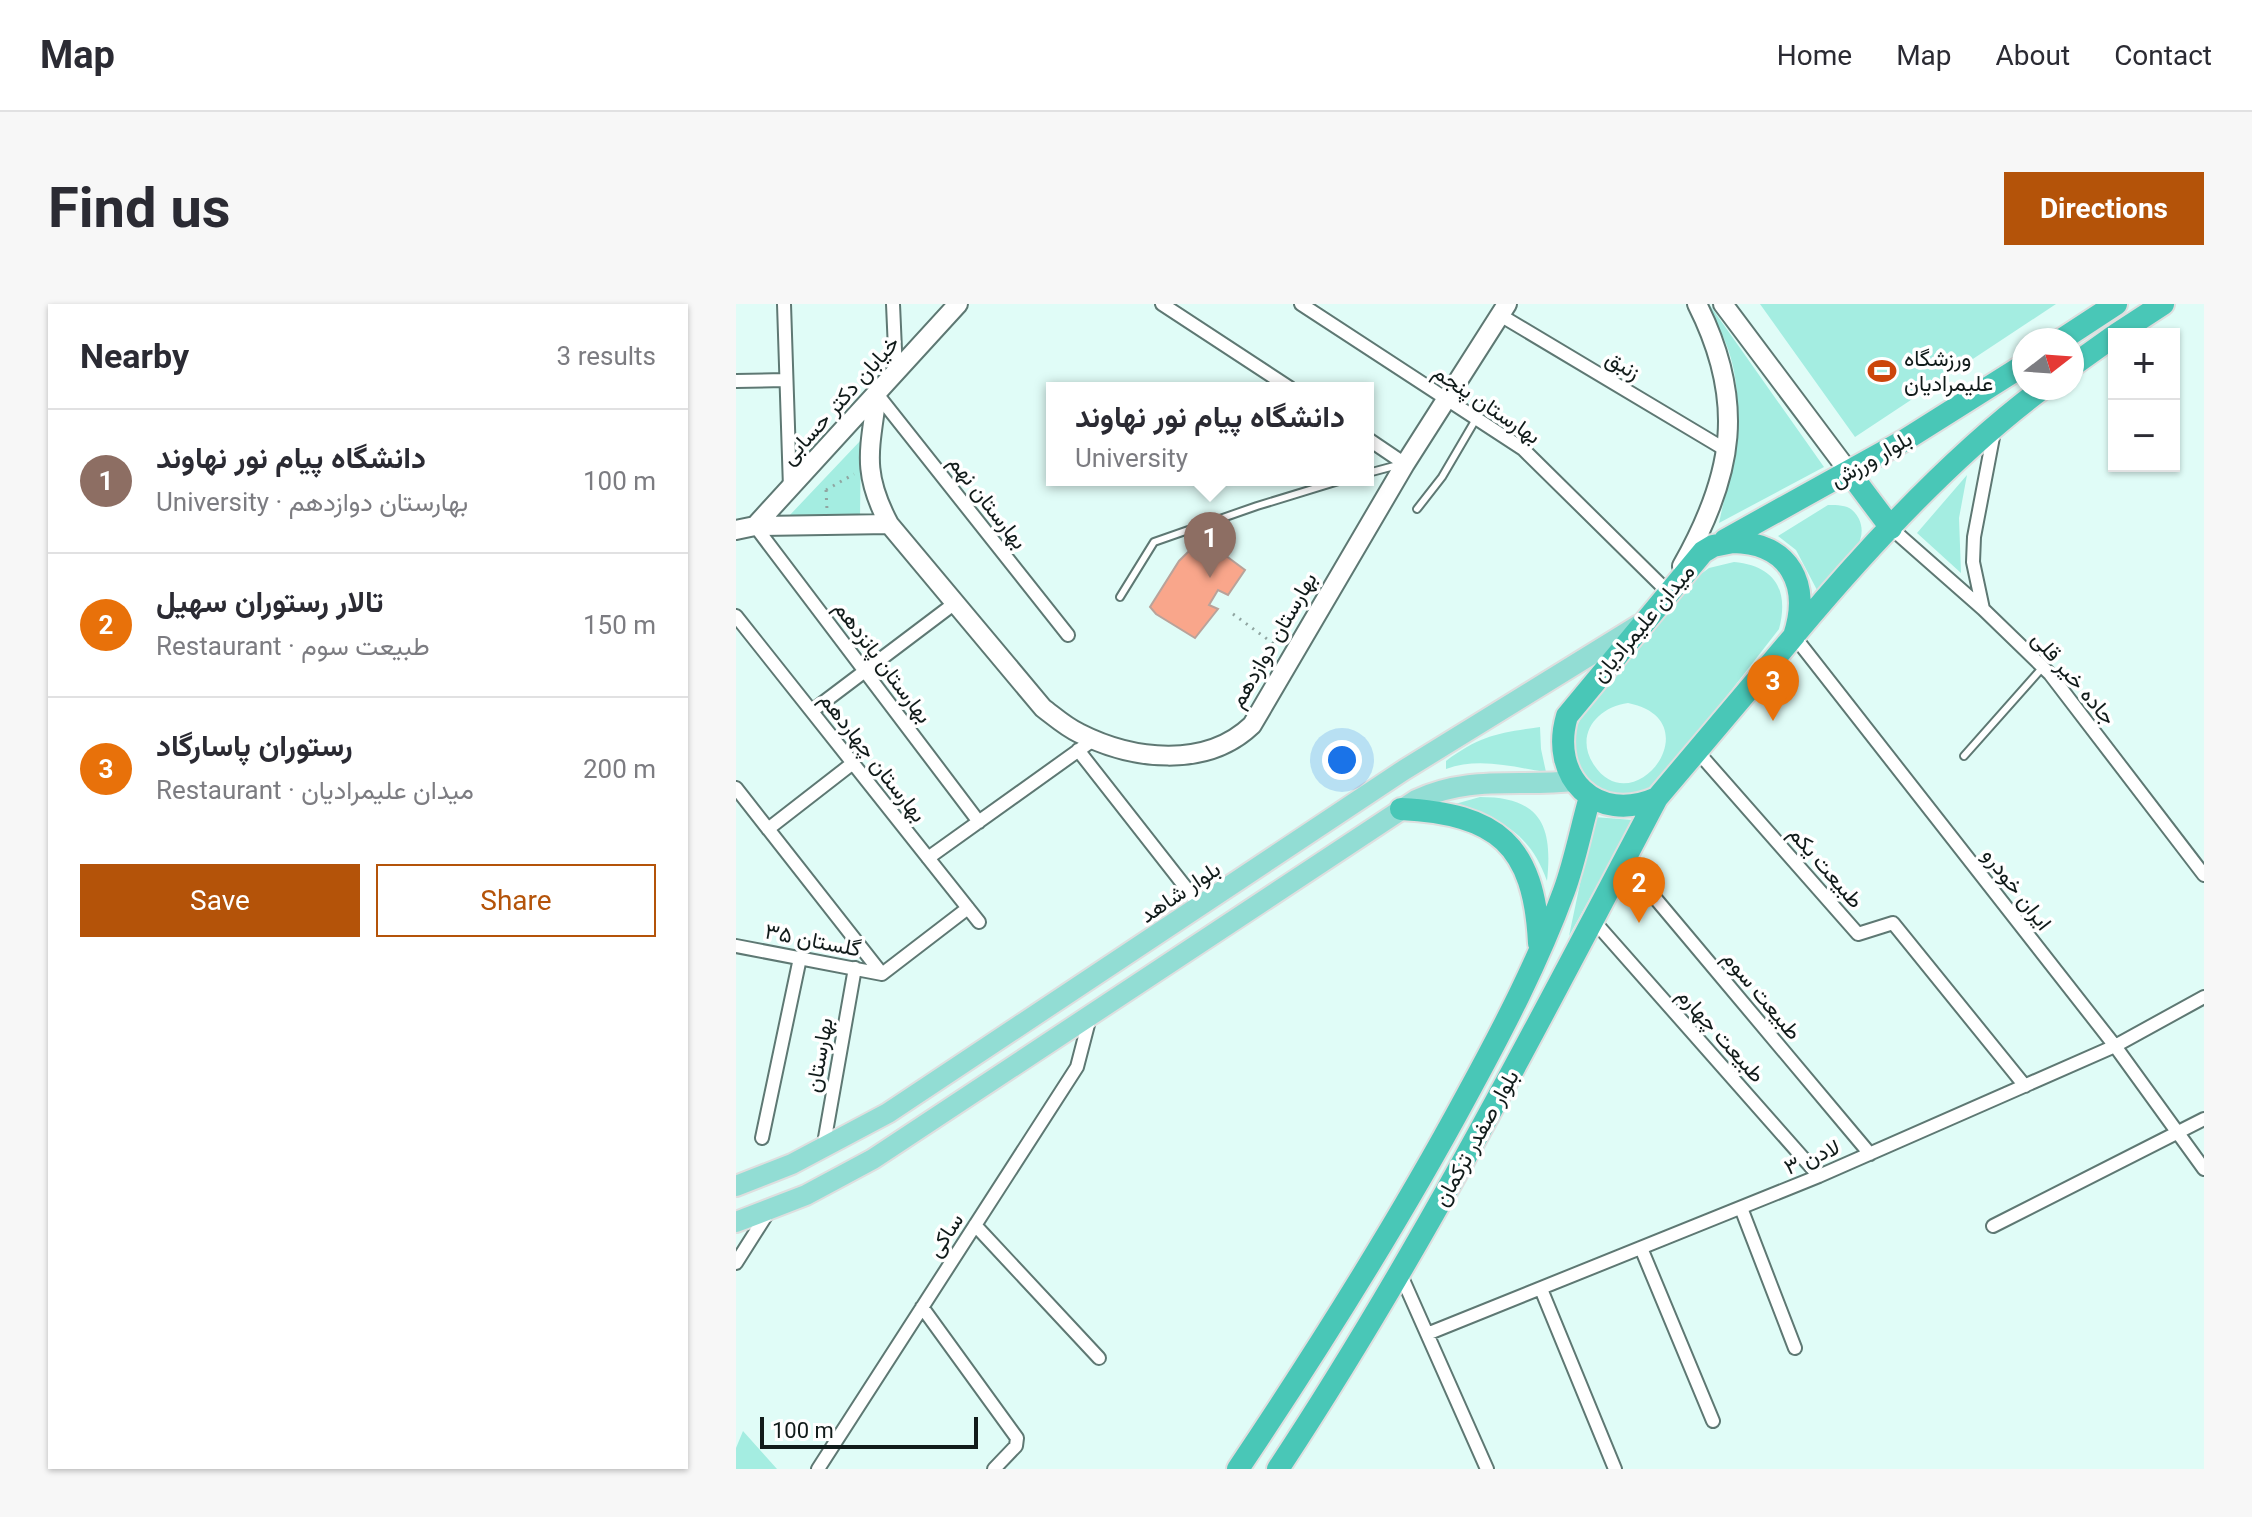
<!DOCTYPE html>
<meta charset="utf-8">
<style>
:root{--surface:#fff;--page:#f7f7f7;--text:#2b2b33;--muted:#7c7c81;--line:#e1e1e2;--accent:#b45309}
body{margin:0;font-family:Roboto,Vazirmatn,sans-serif;background:var(--page);color:var(--text)}
.controls{position:absolute;right:24px;top:24px;display:grid;overflow:hidden;border-radius:0px;box-shadow:0 2px 6px #0004}
.controls button{width:72px;height:72px;display:grid;place-items:center;padding:0;border:0;border-bottom:2px solid var(--line);background:var(--surface);color:var(--text);font:40px sans-serif}
.compass{position:absolute;left:1276px;top:24px;width:72px;height:72px;border-radius:50%;background:var(--surface);box-shadow:0 2px 6px #0004;rotate:73deg}
.scale{position:absolute;left:24px;bottom:20px;width:218px;box-sizing:border-box;padding-left:8px;border:4px solid #111b1a;border-top:0;font-size:22px;line-height:28px;white-space:nowrap;color:#111b1a;-webkit-text-stroke:6px #fff;paint-order:stroke}
.you{position:absolute;left:606px;top:456px;width:28px;height:28px;margin:-20px;border:6px solid #fff;border-radius:50%;background:#1a73e8;box-shadow:0 0 0 12px #1a73e833}
.badge{display:grid;place-items:center;width:52px;height:52px;border-radius:50%;background:var(--accent);color:#fff;font-size:26px;font-weight:700}
.pin{position:absolute;translate:-50% -66px;filter:drop-shadow(0 2px 4px #0008)}
.pin::after{content:'';position:absolute;top:42px;width:28px;height:24px;background:inherit;clip-path:polygon(0 0,100% 0,50% 100%)}
.popup{position:absolute;left:310px;top:78px;width:328px;height:104px;box-sizing:border-box;display:grid;place-content:center;border-radius:0px;background:var(--surface);filter:drop-shadow(0 2px 6px #0005);font-size:26px;white-space:nowrap;color:var(--muted)}
.popup b{font-size:30px;color:var(--text)}
.popup::after{content:'';position:absolute;left:50%;top:100%;margin-left:-16px;border:16px solid transparent;border-top-color:var(--surface)}
.list{margin:0;padding:0;list-style:none}
h2{display:flex;justify-content:space-between;align-items:center;height:104px;margin:0;padding:0 32px;font-size:34px}
h2 small{font-size:26px;font-weight:400;color:var(--muted)}
.list li{display:grid;grid-template-columns:52px 1fr auto;gap:24px;align-items:center;box-sizing:border-box;height:144px;padding:0 32px;border-top:2px solid var(--line)}
.list b{display:block;font-size:30px;white-space:nowrap}
.list p{margin:0;font-size:26px;white-space:nowrap;color:var(--muted)}
.list em{font-size:26px;font-style:normal;color:var(--muted)}
.actions{display:flex;gap:16px;padding:24px 32px}
.actions a{flex:1;padding:18px 0;border:2px solid var(--accent);border-radius:0px;text-align:center;font-size:28px;color:var(--accent)}
.actions .main{background:var(--accent);color:#fff}
.map{position:relative;flex:none;width:1468px;height:1165px;overflow:hidden;border-radius:0px}
header{display:flex;align-items:center;gap:48px;box-sizing:border-box;height:112px;padding:0 40px;background:var(--surface);border-bottom:2px solid var(--line)}
header strong{font-size:38px}
nav{display:flex;gap:44px;margin-inline-start:auto;font-size:28px}
.intro{display:flex;align-items:center;justify-content:space-between;box-sizing:border-box;height:192px;padding:0 48px}
h1{margin:0;font-size:56px}
.button{padding:20px 36px;border-radius:0px;background:var(--accent);color:#fff;font-size:28px;font-weight:700}
main{display:flex;gap:48px;padding:0 48px}
aside{flex:1;background:var(--surface);border-radius:0px;box-shadow:0 2px 6px #0004}
.map>svg:first-child{display:block}
</style>
<header>
<strong>Map</strong>
<nav><a>Home</a><a>Map</a><a>About</a><a>Contact</a></nav>
</header>
<div class="intro"><h1>Find us</h1><a class="button">Directions</a></div>
<main>
<aside>
<h2>Nearby<small>3 results</small></h2>
<ul class="list">
<li><span class="badge" style="background:#8d6e63">1</span><div><b>دانشگاه پیام نور نهاوند</b><p>University · بهارستان دوازدهم</p></div><em>100 m</em></li>
<li><span class="badge" style="background:#e8710a">2</span><div><b>تالار رستوران سهیل</b><p>Restaurant · طبیعت سوم</p></div><em>150 m</em></li>
<li><span class="badge" style="background:#e8710a">3</span><div><b>رستوران پاسارگاد</b><p>Restaurant · میدان علیمرادیان</p></div><em>200 m</em></li>
</ul>
<div class="actions"><a class="main">Save</a><a>Share</a></div>
</aside>
<div class="map">
<svg width="1468" height="1165" viewBox="0 0 1468 1165">
<rect width="100%" height="100%" fill="#e0fcf7"/>
<path fill="#a4ede1" fill-rule="evenodd" d="M971 0H973L1088 163 983 219C995 163 1012 102 992 45 987 30 978 15 971 0Z
M1024 0H1320L1119 133Z
M125 136 124 213 53 212Z
M1231 171 1223 214 1225 269 1181 229Z
M1092 201C1106 201 1116 201 1123 215 1136 243 1098 268 1081 286L1060 246 1042 232Z
M998 258C1040 262 1053 287 1043 325L927 474C918 483 903 494 889 494 864 493 832 460 837 434 839 422 848 410 854 400L965 270 973 264ZM892 399C977 416 898 521 858 461 838 431 861 403 892 399Z
M804 423 805 445 810 468C776 463 743 453 710 465V457C745 431 763 429 804 423Z
M744 493C805 493 817 522 811 577 794 529 765 515 719 500Z
M858 513 897 516 833 632Z
M7 1127 41 1165H0V1144Z"/>
<path fill="#f9a68b" stroke="#b9a29a" stroke-width="2" d="M470 237 509 266 492 291 482 286 473 301 482 305 459 334 420 310 414 303 443 257 456 244 461 248Z"/>
<g fill="none" stroke-linecap="round" stroke-linejoin="round">
<defs>
<path id="lane" d="M632 169 662 161
M681 205 706 173 740 115
M384 293 418 238 521 202 606 176
M1228 452 1307 363"/>
<path id="street" d="M48 0 54 184
M157 0 160 69
M426 0 554 84
M565 0 787 145 931 287
M764 11 990 146
M0 77 49 76
M141 90 332 331
M632 135 669 160
M19 222 243 518
M1155 224 1247 305 1314 370 1468 571
M1247 305 1237 258 1238 233 1258 128
M0 312 243 618
M1058 332 1379 742 1468 865
M76 407 219 299
M342 446 465 603
M961 447 1122 630 1157 619 1289 782
M0 484 146 670
M32 525 117 459
M192 554 357 436
M888 557 1134 850
M857 616 1083 872
M0 642 146 670
M146 670 232 604
M26 834 64 654
M87 845 119 664
M1005 904 1059 1044
M239 921 363 1054
M1257 922 1468 815
M905 944 977 1117
M0 959 33 907
M664 969 751 1165
M805 985 879 1165
M186 1003 281 1134 280 1142 258 1165
M691 1030 1083 872 1379 742 1468 693
M82 1165 341 763 354 713"/>
<path id="secondary" d="M987 0 1113 168
M153 220 307 404C319 413 330 423 343 429 396 456 470 465 516 421L669 160 771 0
M19 222 222 0
M0 226 19 222 153 220C125 167 134 146 141 90
M946 262C998 170 1010 97 961 0"/>
<path id="primary" d="M0 882 56 860 152 809 668 466 903 321
M0 918 70 891 137 855 680 496C734 471 781 483 838 477"/>
<path id="highway" d="M1381 30 1427 0
M1325 36 1380 0
M1336 62 1378 32
M1113 168 1155 224
M989 236 1169 136 1288 61
M997 238C1054 239 1075 281 1058 332L921 494C860 521 813 473 831 412L967 248 977 242Z
M1061 328C1133 242 1217 151 1307 84
M665 505C761 510 798 540 803 639
M502 1165C583 1044 662 919 731 791 767 725 802 658 828 587 839 557 845 524 854 493
M542 1165C684 950 801 722 921 494"/>
</defs>
<use href="#lane" stroke="#5e7873" stroke-width="10"/>
<use href="#street" stroke="#5e7873" stroke-width="16"/>
<use href="#secondary" stroke="#5e7873" stroke-width="22"/>
<use href="#primary" stroke="#dedfdf" stroke-width="24"/>
<use href="#highway" stroke="#dedfdf" stroke-width="26"/>
<path stroke="#90a5a1" stroke-width="3" stroke-dasharray="2 6" stroke-linecap="butt" d="M90 186 118 170
M90 186 91 206
M497 310 542 343"/>
<use href="#lane" stroke="#fff" stroke-width="6"/>
<use href="#street" stroke="#fff" stroke-width="12"/>
<use href="#secondary" stroke="#fff" stroke-width="18"/>
<use href="#primary" stroke="#92ddd4" stroke-width="20"/>
<use href="#highway" stroke="#49c7b7" stroke-width="22"/>
</g>
<defs>
<symbol id="stadium-bare" viewBox="-9 -9 18 18"><path d="M0-5a6.5 5 0 1 0 0 10a6.5 5 0 1 0 0-10ZM-3.5-1.8h7v3.6h-7Z" fill="#cc460b" stroke="#fff" stroke-width="2.5" paint-order="stroke"/></symbol>
</defs>
<g fill-rule="evenodd">
<use href="#stadium-bare" x="1126" y="47" width="40" height="40"/>
</g>
<g text-anchor="middle" dominant-baseline="central" stroke-width="7" stroke-linejoin="round" paint-order="stroke">
<g font-size="22" fill="#111b1a" stroke="#fff" text-anchor="start">
<text x="1168" y="54">ورزشگاه<tspan x="1168" dy="25">علیمرادیان</tspan></text>
</g>
<g font-size="22" fill="#111b1a" stroke="#fff">
<text transform="translate(887 61) rotate(31)">زنبق</text>
<text transform="translate(104 96) rotate(-48)">خیابان دکتر حسابی</text>
<text transform="translate(751 100) rotate(34)">بهارستان پنجم</text>
<text transform="translate(1135 155) rotate(-30)">بلوار ورزش</text>
<text transform="translate(252 198) rotate(52)">بهارستان نهم</text>
<text transform="translate(907 319) rotate(-50)">میدان علیمرادیان</text>
<text transform="translate(537 336) rotate(-60)">بهارستان دوازدهم</text>
<text transform="translate(147 358) rotate(53)">بهارستان پانزدهم</text>
<text transform="translate(1338 374) rotate(49)">جاده خیر قلی</text>
<text transform="translate(137 453) rotate(52)">بهارستان چهاردهم</text>
<text transform="translate(1090 563) rotate(49)">طبیعت یکم</text>
<text transform="translate(1281 585) rotate(52)">ایران خودرو</text>
<text transform="translate(444 588) rotate(-34)">بلوار شاهد</text>
<text transform="translate(77 636) rotate(11)">گلستان ۳۵</text>
<text transform="translate(1026 691) rotate(50)">طبیعت سوم</text>
<text transform="translate(985 731) rotate(48)">طبیعت چهارم</text>
<text transform="translate(83 751) rotate(-80)">بهارستان</text>
<text transform="translate(740 834) rotate(-61)">بلوار صفدر ترکمان</text>
<text transform="translate(1076 853) rotate(-23)">لادن ۳</text>
<text transform="translate(209 931) rotate(-57)">ساکی</text>
</g>
</g>
</svg>
<div class="controls">
<button>+</button>
<button>−</button>
</div>
<svg class="compass" viewBox="-18 -18 36 36"><path d="M0-13l5 13h-10z" fill="#e53935"/><path d="M0 13l5-13h-10z" fill="#7c7c81"/></svg>
<div class="scale">100 m</div>
<div class="you"></div>
<div class="pin badge" style="left:474px;top:274px;background:#8d6e63">1</div>
<div class="popup"><b>دانشگاه پیام نور نهاوند</b>University</div>
<div class="pin badge" style="left:903px;top:619px;background:#e8710a">2</div>
<div class="pin badge" style="left:1037px;top:417px;background:#e8710a">3</div>
</div>
</main>
